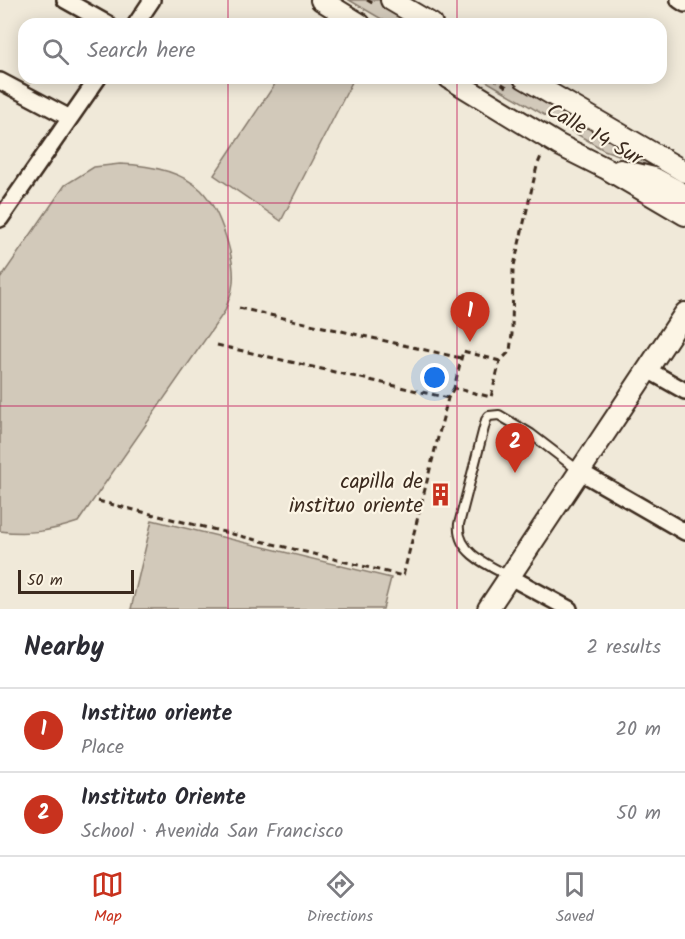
<!DOCTYPE html>
<meta charset="utf-8">
<style>
:root{--surface:#fff;--page:#f2f2f3;--text:#2b2b33;--muted:#7c7c81;--line:#e1e1e2;--accent:#c8321e}
body{margin:0;font-family:Kalam,sans-serif;background:var(--page);color:var(--text)}
.scale{position:absolute;left:18px;bottom:15px;width:116px;box-sizing:border-box;padding-left:6px;border:3px solid #3b2a1e;border-top:0;font-size:16px;line-height:21px;white-space:nowrap;color:#3b2a1e;-webkit-text-stroke:4px #fcf5e5;paint-order:stroke}
.you{position:absolute;left:435px;top:378px;width:21px;height:21px;margin:-15px;border:4px solid #fff;border-radius:50%;background:#1a73e8;box-shadow:0 0 0 9px #1a73e833}
.badge{display:grid;place-items:center;width:39px;height:39px;border-radius:50%;background:var(--accent);color:#fff;font-size:20px;font-weight:700}
.pin{position:absolute;translate:-50% -50px;filter:drop-shadow(0 2px 3px #0008)}
.pin::after{content:'';position:absolute;top:32px;width:21px;height:18px;background:inherit;clip-path:polygon(0 0,100% 0,50% 100%)}
.list{margin:0;padding:0;list-style:none}
h2{display:flex;justify-content:space-between;align-items:center;height:78px;margin:0;padding:0 24px;font-size:26px}
h2 small{font-size:20px;font-weight:400;color:var(--muted)}
.list li{display:grid;grid-template-columns:39px 1fr auto;gap:18px;align-items:center;box-sizing:border-box;height:84px;padding:0 24px;border-top:2px solid var(--line)}
.list b{display:block;font-size:22px;white-space:nowrap}
.list p{margin:0;font-size:20px;white-space:nowrap;color:var(--muted)}
.list em{font-size:20px;font-style:normal;color:var(--muted)}
.icon{flex:none;width:33px;height:33px;fill:none;stroke:currentColor;stroke-width:2;stroke-linecap:round;stroke-linejoin:round}
.map{position:relative;flex:none;width:685px;height:609px;overflow:hidden}
.search{position:absolute;background:var(--surface);box-shadow:0 3px 15px #0003;left:18px;right:18px;top:18px;height:66px;display:flex;align-items:center;gap:15px;box-sizing:border-box;padding:0 21px;border-radius:18px;color:var(--muted);font-size:22px}
.sheet{height:246px;background:var(--surface)}
nav{display:flex;justify-content:space-around;align-items:center;box-sizing:border-box;height:84px;border-top:2px solid var(--line);background:var(--surface);font-size:16px;color:var(--muted)}
nav a{display:grid;justify-items:center;gap:3px}
nav .on{color:var(--accent)}
.map>svg:first-child{display:block}
</style>
<div class="map">
<svg width="685" height="609" viewBox="0 0 685 609">
<rect width="100%" height="100%" fill="#f0e9d9"/>
<filter id="ink" filterUnits="userSpaceOnUse"><feTurbulence type="fractalNoise" baseFrequency=".0167" numOctaves="2"/><feDisplacementMap in="SourceGraphic" scale="12" xChannelSelector="R" yChannelSelector="G"/><feConvolveMatrix kernelMatrix="1 2 1 2 8 2 1 2 1" color-interpolation-filters="sRGB"/></filter>
<g filter="url(#ink)">
<path fill="#d2c9ba" stroke="#867a6c" stroke-width="1.5" d="M349 0H380L420 24H390Z
M279 78H347L352 82 281 221 214 175Z
M481 78H510L685 183V189L642 163 604 150Z
M120 164C147 165 180 170 201 190 220 209 238 263 232 289 231 296 227 303 225 311L78 522C51 531 28 535 0 531V279L65 185 94 167Z
M152 520 391 578 383 609H131Z"/>
<g fill="none" stroke-linecap="round" stroke-linejoin="round">
<defs>
<path id="lane" d="M509 576C487 565 456 552 459 524L486 420 489 416 499 415 531 434 578 470"/>
<path id="street" d="M65 0 108 24
M679 0 685 4
M136 24 152 0
M0 81 70 118
M0 219 98 78
M648 370 685 391
M579 471 685 532
M510 577 569 609"/>
<path id="secondary" d="M321 0 360 24
M391 0 432 24
M449 78 559 145 605 168 685 215
M524 78 685 172
M620 170 654 178 685 195
M488 609 685 313"/>
</defs>
<use href="#lane" stroke="#3b2a1e" stroke-width="12"/>
<use href="#street" stroke="#3b2a1e" stroke-width="20"/>
<use href="#secondary" stroke="#3b2a1e" stroke-width="24"/>
<path stroke="#3b2a1e" stroke-width="3" stroke-dasharray="6 4.5" stroke-linecap="butt" d="M367 0 374 4
M493 78 510 89
M239 308 461 358
M217 345 448 398
M500 361 463 351 454 388 491 397 500 361 510 351 512 334 513 270 537 166 542 154
M98 501 403 576 448 398 454 388"/>
<use href="#lane" stroke="#fcf5e5" stroke-width="8"/>
<use href="#street" stroke="#fcf5e5" stroke-width="15"/>
<use href="#secondary" stroke="#fcf5e5" stroke-width="20"/>
</g>
</g>
<path fill="none" stroke="#c2185b" stroke-width="1.5" stroke-opacity="0.55" d="M228 0V24M457 0V24M228 78V609M457 78V609M0 203H685M0 406H685"/>
<defs>
<symbol id="building-bare" viewBox="-9 -9 18 18"><path d="M-4-6H4V6H1V3H-1V6H-4ZM-2.5-4.3h1.7v1.8h-1.7ZM.8-4.3h1.7v1.8H.8ZM-2.5-1h1.7V.8h-1.7ZM.8-1h1.7V.8H.8Z" fill="#c8321e" stroke="#fcf5e5" stroke-width="2.5" paint-order="stroke"/></symbol>
</defs>
<g fill-rule="evenodd">
<use href="#building-bare" x="424" y="478" width="33" height="33"/>
</g>
<g text-anchor="middle" dominant-baseline="central" stroke-width="4.5" stroke-linejoin="round" paint-order="stroke">
<g font-size="21" fill="#3b2a1e" stroke="#fcf5e5">
<text transform="translate(594 135) rotate(29)">Calle 14 Sur</text>
</g>
<g font-size="21" fill="#3b2a1e" stroke="#fcf5e5" text-anchor="end">
<text x="423" y="482">capilla de<tspan x="423" dy="24">instituo oriente</tspan></text>
</g>
</g>
</svg>
<div class="scale">50 m</div>
<div class="you"></div>
<div class="pin badge" style="left:470px;top:342px">1</div>
<div class="pin badge" style="left:515px;top:473px">2</div>
<div class="search"><svg class="icon" aria-label="search" viewBox="0 0 24 24"><circle cx="10" cy="10" r="6"/><path d="M15 15l6 6"/></svg>Search here</div>
</div>
<section class="sheet">
<h2>Nearby<small>2 results</small></h2>
<ul class="list">
<li><span class="badge">1</span><div><b>Instituo oriente</b><p>Place</p></div><em>20 m</em></li>
<li><span class="badge">2</span><div><b>Instituto Oriente</b><p>School · Avenida San Francisco</p></div><em>50 m</em></li>
</ul>
</section>
<nav>
<a class="on"><svg class="icon" aria-label="map" viewBox="0 0 24 24"><path d="M3 6l6-2 6 2 6-2v14l-6 2-6-2-6 2zM9 4v14M15 6v14"/></svg>Map</a>
<a><svg class="icon" aria-label="directions" viewBox="0 0 24 24"><path d="M12 3l9 9-9 9-9-9zM9 14v-3h6M13 9l2 2-2 2"/></svg>Directions</a>
<a><svg class="icon" aria-label="saved" viewBox="0 0 24 24"><path d="M7 4h10v16l-5-4-5 4z"/></svg>Saved</a>
</nav>
